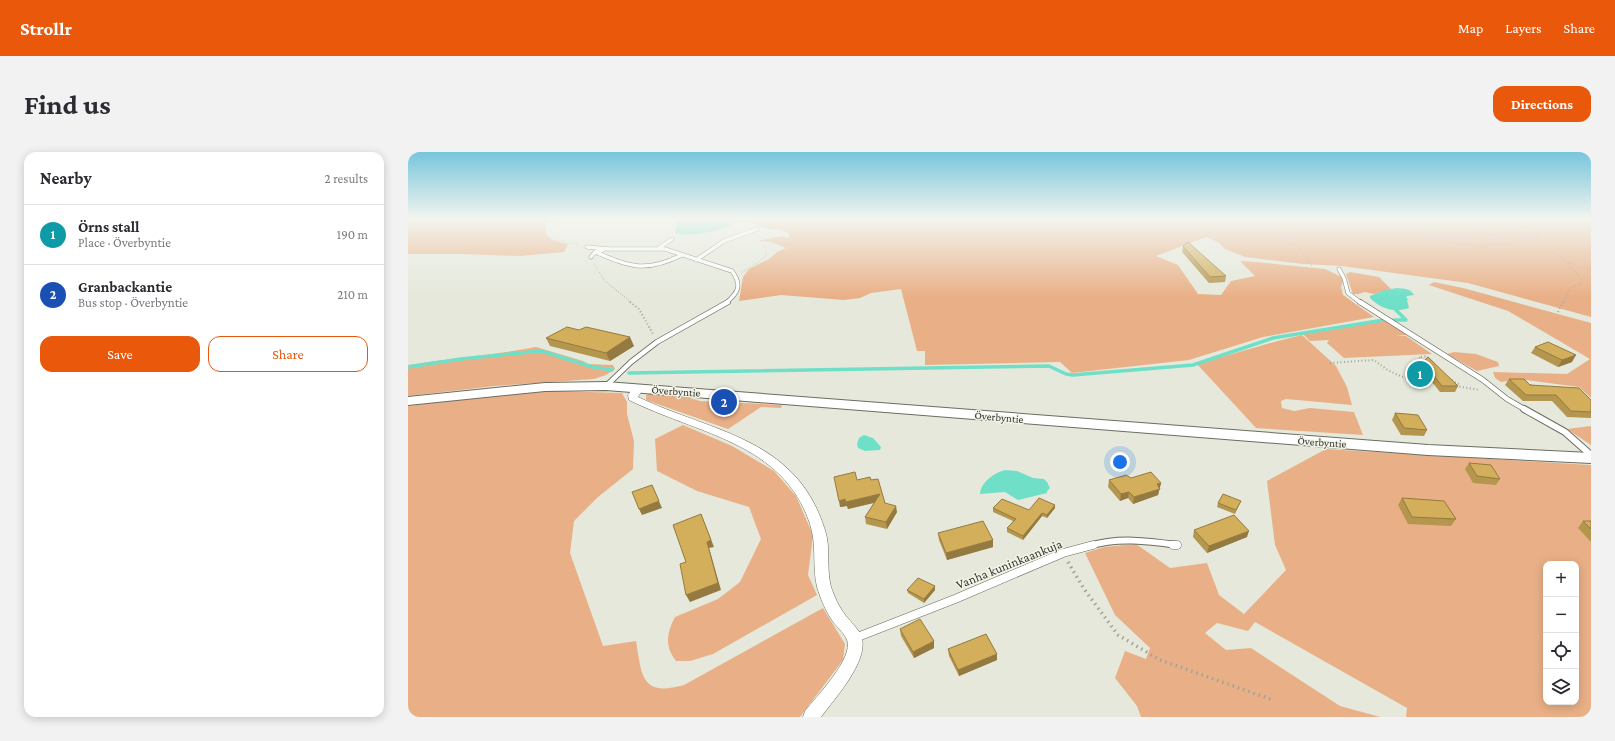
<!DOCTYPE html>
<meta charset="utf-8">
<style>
:root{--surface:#fff;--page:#f2f2f3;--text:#2b2b33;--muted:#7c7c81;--line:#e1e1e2;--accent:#ea580c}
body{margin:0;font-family:"Crimson Pro",serif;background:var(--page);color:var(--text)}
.controls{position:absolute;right:12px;bottom:12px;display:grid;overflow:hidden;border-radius:8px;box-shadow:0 2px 10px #0003}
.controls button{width:36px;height:36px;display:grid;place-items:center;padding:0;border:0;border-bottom:1px solid var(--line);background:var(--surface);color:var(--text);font:20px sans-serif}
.you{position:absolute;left:712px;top:310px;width:14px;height:14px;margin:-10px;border:3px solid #fff;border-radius:50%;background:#1a73e8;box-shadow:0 0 0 6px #1a73e833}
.badge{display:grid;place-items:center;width:26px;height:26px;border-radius:50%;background:var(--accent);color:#fff;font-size:13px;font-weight:700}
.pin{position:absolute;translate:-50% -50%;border:2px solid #fff;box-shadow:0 1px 4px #0006}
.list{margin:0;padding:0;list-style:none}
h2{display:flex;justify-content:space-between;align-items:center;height:52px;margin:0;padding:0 16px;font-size:17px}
h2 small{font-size:13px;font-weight:400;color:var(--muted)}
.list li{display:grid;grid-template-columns:26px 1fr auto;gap:12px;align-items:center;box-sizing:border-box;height:60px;padding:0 16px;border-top:1px solid var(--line)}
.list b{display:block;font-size:15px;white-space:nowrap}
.list p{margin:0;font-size:13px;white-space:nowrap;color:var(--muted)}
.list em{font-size:13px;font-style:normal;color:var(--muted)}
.actions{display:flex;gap:8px;padding:12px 16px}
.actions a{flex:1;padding:9px 0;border:1px solid var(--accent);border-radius:12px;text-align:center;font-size:14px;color:var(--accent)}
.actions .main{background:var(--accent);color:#fff}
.icon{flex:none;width:22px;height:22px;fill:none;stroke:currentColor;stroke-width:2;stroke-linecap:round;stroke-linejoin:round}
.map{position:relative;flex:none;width:1183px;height:565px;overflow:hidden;border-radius:12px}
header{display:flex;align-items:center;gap:24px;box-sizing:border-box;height:56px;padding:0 20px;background:var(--accent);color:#fff}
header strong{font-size:19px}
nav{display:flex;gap:22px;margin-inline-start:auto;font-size:14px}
.intro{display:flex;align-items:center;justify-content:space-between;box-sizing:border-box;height:96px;padding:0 24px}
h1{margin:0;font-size:28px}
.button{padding:10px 18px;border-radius:12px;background:var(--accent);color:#fff;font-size:14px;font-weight:700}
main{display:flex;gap:24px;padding:0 24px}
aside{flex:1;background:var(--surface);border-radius:12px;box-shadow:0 2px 10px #0003}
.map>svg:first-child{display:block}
</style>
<header>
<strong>Strollr</strong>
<nav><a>Map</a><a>Layers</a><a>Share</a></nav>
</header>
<div class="intro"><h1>Find us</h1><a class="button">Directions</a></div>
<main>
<aside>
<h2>Nearby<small>2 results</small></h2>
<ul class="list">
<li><span class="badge" style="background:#0f9aa8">1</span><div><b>Örns stall</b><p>Place · Överbyntie</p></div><em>190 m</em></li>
<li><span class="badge" style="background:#1a4fb4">2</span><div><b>Granbackantie</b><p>Bus stop · Överbyntie</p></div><em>210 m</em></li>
</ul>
<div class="actions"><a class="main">Save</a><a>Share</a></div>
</aside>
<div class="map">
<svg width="1183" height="565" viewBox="0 0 1183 565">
<rect width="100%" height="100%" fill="#e5e8db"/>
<path fill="#e9b087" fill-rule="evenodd" d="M0 66H165L139 70C133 87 147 89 160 92L156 100 111 104 54 102H0Z
M318 66H1183V165L1060 131 934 114 895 112 837 105 817 97 810 90 798 85 748 104 770 113 790 142 813 143 823 129 847 124 832 109 848 110 917 117 936 126 933 135 935 143 966 165 855 185 781 208 664 221 652 210 517 213V199H509L493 137 463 141 452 146 436 148 373 143 331 149 335 125 341 117 361 107 369 100 378 96 363 90 350 89 374 84 379 86 381 84 380 81 370 77H360L345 71 325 70Z
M942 120 971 125 983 137 966 142 957 140 950 142H945L938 122Z
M1026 130 1055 136 1183 171V246L1171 235 1111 227 1093 230 1087 226 1085 220 1159 222 1182 207 1100 159 1021 133Z
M977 168 999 183 987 184H998L1024 202 936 206 919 191 921 188 902 189 895 182Z
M894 183 928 214 939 235 944 253 878 247 873 249 874 256 886 259 902 256 946 260 955 283 848 276 789 212 866 190Z
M128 195 175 209 180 212 205 213 207 217 198 223 186 227 87 234 0 244V213C43 206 86 203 128 195Z
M1046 200 1068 202 1090 210 1091 214 1069 219 1039 202Z
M146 239 214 241 219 250V262L226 289 225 317 190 345 166 369 162 401 195 494 228 489C234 524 233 545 276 533L415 456 437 492 435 508 392 565H0V254L83 244Z
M244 241 275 244 292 249 374 253 373 256 353 255 320 277 238 248V243Z
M275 273 324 294 366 319 388 344 405 383 400 423 409 443 305 502 282 509H268C256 494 259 480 267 465L310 447 332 430 353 387 341 355 289 339 249 319 247 287Z
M1183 274V293L1159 277Z
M918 297 1183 313V565H998L999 556 847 470 840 479 809 471 797 481 818 498 843 496 932 554 972 565H733L729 554 707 526 717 499 738 507 742 496 707 463 677 401 696 395 728 392 762 416 799 411 811 443 836 462 878 418 867 393 859 329ZM1138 412H1168V550H1138Z"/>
<path fill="#6fe0c7" d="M267 66H318L325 70V72C315 78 276 87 267 80L269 70Z
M989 136C996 137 1002 136 1006 143L999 144 998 146 1001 147 999 148 1001 156C986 161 973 157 962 146V144L977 138Z
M456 283 465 286 473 295 472 298 457 299 450 296 449 292 451 286Z
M597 318 609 319 625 326 636 327 639 330 642 336 639 339V341L610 348 597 340 572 342C573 330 586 321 597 318Z"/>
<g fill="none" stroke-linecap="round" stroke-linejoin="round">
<path stroke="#6fe0c7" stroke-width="3.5" d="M986 168H998L988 158
M0 215 53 207 133 199 185 215 204 218
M221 221 641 214 658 222 665 223 785 213 865 186 976 168"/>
<defs>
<path id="lane-far3" d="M179 95 201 97H257L324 119C334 133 331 140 318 151
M251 96 264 87
M195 98 187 100C223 115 237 121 274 103
M183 105 187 100
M288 108 316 89 349 77
M931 117 936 126 940 141 953 151"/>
<path id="lane-far2" d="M952 150 1075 228 1099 247 1118 258
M198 234 223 210 249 190 320 150"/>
<path id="lane-far1" d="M1116 257 1157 280 1183 303
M681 394C710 385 740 389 769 393"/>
<path id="lane" d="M765 393H769
M447 486 547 447 655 401 685 393"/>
<path id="street" d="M230 234 235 237 230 245C305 281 388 285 417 378 423 396 418 416 423 435 427 446 431 455 438 464 443 470 448 475 452 481 465 505 427 546 413 565H395L397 559C408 545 446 506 439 488 437 482 430 476 426 471 418 460 413 448 409 435 404 414 409 393 402 372 375 290 289 282 221 248L220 243 226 235Z"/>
<path id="secondary" d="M198 230 1020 293 1183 301V311L1020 303 198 238 137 239 0 253V245L137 231Z"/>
</defs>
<use href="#lane-far3" stroke="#6a6d61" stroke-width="4.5"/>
<use href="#lane-far2" stroke="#6a6d61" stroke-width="6"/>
<use href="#lane-far1" stroke="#6a6d61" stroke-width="8"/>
<use href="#lane" stroke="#6a6d61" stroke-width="9"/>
<use href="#street" stroke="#6a6d61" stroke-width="1"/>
<use href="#secondary" stroke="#6a6d61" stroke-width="2"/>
<path stroke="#a1a399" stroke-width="1.5" stroke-dasharray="0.5 2" stroke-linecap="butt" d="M148 66 142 78C147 89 160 91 171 93
M877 66 865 80 892 97 904 114
M977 66 1020 78
M1011 66 1018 69 1023 75 1020 78C1045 99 1078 94 1108 91L1103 81 1117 80
M1141 66 1128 85 1160 111 1174 129 1172 132 1162 136 1155 151
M1098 74 1128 85
M1023 75C1050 84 1075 85 1103 81
M1160 111 1183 118
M186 112 197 129 224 151
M334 120 351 110 359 102 356 93"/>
<path stroke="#a1a399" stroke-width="2" stroke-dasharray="1 2.5" stroke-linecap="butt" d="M222 150 231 157 245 182
M1150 160 1155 150
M922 211 966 208C987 225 1001 228 1027 231
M1017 211 1011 205 1020 204
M1041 226 1052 233
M1048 234 1072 238"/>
<path stroke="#a1a399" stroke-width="3.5" stroke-dasharray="1.5 4" stroke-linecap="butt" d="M660 410 676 437 710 483 752 508 865 548"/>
<use href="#lane-far3" stroke="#fff" stroke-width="3.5"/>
<use href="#lane-far2" stroke="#fff" stroke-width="4.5"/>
<use href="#lane-far1" stroke="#fff" stroke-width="6"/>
<use href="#lane" stroke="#fff" stroke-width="8"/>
<use href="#street" fill="#fff" fill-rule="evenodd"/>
<use href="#secondary" fill="#fff" fill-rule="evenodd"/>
</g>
<path fill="#b5964f" d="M775 94 818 124 817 130 801 131 774 100Z
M171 178 226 194 202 209 142 194 138 186Z
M1127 195 1164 210 1150 215 1123 201Z
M1015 210 1050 234 1047 240H1032L1012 215Z
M1101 227 1183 248V266L1159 265 1144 249H1115L1097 233Z
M987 261 1019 278 1016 284 993 283 984 268Z
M1061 311 1092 327 1088 333 1065 331 1057 317Z
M723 326 753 331 750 343 725 352 720 346 712 349 700 335 701 328Z
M463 328 477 351 489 360 479 377 458 372 457 365 466 351 440 357 439 354 432 355Z
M994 346 1048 367 1043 374 1000 372 990 353Z
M833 349 827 362 809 355 810 351Z
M585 356 621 358 647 356 639 366 634 364 615 388 599 380V376L605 369 585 360Z
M1175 369H1183V390L1170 376Z
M786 378 839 385 799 401 785 385Z
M530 381 585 395 539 408 531 388Z
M527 434V438L516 451 500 441 499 438Z
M492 477 526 496 506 506 493 484Z
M540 497 589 508 551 524 541 504Z"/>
<path fill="#947a40" d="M222 185 226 194 202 209 198 201Z
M1168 203 1164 210 1150 215 1154 208Z
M753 331 750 343 725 352 726 345 749 332Z
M244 333 254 356 234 363 231 357Z
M721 340 720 346 712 349 713 342Z
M472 342 473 349 440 357 438 350Z
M437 347 439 354 432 355 431 349Z
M647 353V356L639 366V363Z
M488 354 489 360 479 377 478 370Z
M634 361V364L615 388V384Z
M293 362 306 395 301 396 313 438 282 450 278 443 299 390Z
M841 379 839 385 799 401 801 394Z
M585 388V395L539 408 538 401Z
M527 434V438L516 451V447Z
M526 489V496L506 506 505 500Z
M589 502V508L551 524 550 518Z"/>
<path fill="#d3af5c" stroke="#947a40" d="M780 90 818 124 802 125 775 94Z
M159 175 171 178 178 175 222 185 198 201 138 186Z
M1140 190 1168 203 1154 208 1127 195Z
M1020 205 1050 234H1034L1015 210Z
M1101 227H1116L1122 233 1171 236 1183 248V260L1163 259 1148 243H1118Z
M987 261 1010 263 1019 278 996 276Z
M1061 311 1083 313 1092 327 1069 324Z
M447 320 449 328 462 325 463 328 470 327 477 351 488 354 478 370 457 365 472 342 438 350 437 347 431 349 426 325Z
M743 320 753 331 749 332 752 337 726 345 721 340 713 342 701 328 718 323 723 326Z
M244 333 251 349 231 357 224 340Z
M815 342 833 349 828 358 810 351Z
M631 346 647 353 639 363 634 361 615 384 599 376 608 367 585 356 594 347 621 358Z
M994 346 1036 349 1048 367 1004 365Z
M293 362 303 388 299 390 310 431 278 443 272 412 278 410 265 373Z
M826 363 841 379 801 394 786 378Z
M575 369 585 388 538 401 530 381Z
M1175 369H1183V377Z
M510 426 527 434 516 447 499 438Z
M512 467 526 489 505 500 492 477Z
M578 482 589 502 550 518 540 497Z"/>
<linearGradient id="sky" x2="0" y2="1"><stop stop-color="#77c6db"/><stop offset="0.46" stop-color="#f3f5ef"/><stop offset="1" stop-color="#f3f5ef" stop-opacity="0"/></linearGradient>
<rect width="1183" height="145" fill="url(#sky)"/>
<g text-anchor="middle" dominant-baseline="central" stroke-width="3" stroke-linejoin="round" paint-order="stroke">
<g font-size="11" fill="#343530" stroke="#f2f5e8">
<text transform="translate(268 239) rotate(4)">Överbyntie</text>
<text transform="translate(591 265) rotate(5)">Överbyntie</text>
<text transform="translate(914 290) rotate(4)">Överbyntie</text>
</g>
<g font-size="13" fill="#343530" stroke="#f2f5e8">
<text transform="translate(601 412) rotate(-22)">Vanha kuninkaankuja</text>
</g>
</g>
</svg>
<div class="controls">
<button>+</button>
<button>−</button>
<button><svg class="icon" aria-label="locate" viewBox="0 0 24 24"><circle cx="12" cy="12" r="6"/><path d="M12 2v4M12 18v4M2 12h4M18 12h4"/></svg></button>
<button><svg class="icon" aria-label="layers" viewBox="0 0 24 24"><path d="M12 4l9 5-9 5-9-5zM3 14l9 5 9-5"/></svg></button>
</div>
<div class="you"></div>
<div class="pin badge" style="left:1012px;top:222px;background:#0f9aa8">1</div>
<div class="pin badge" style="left:316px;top:250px;background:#1a4fb4">2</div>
</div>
</main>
